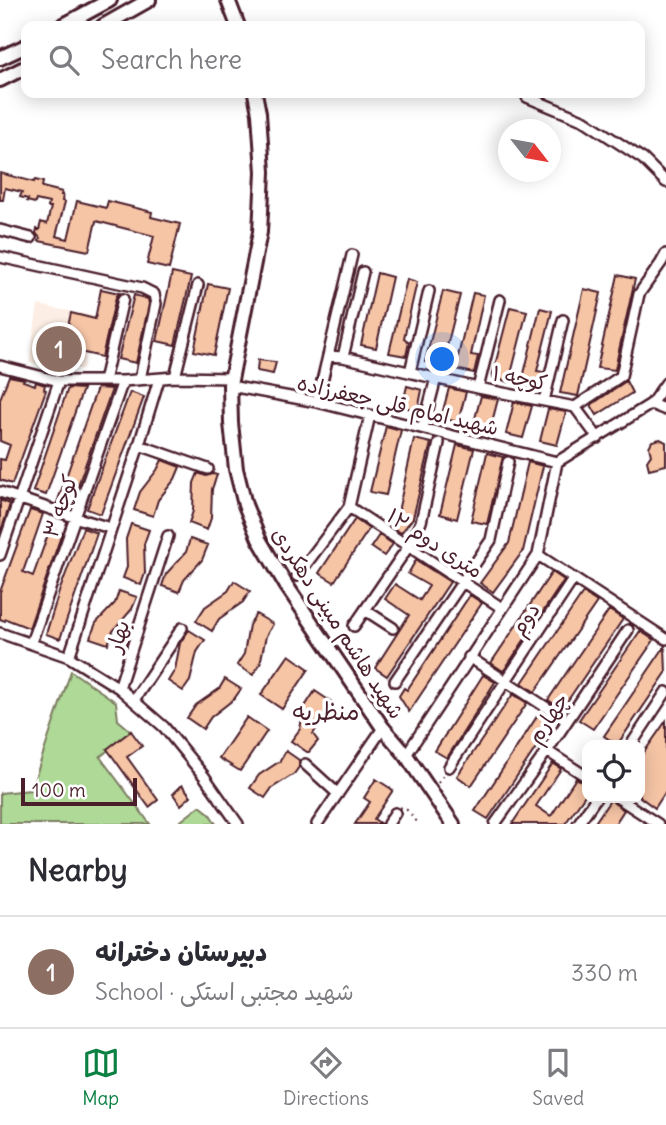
<!DOCTYPE html>
<meta charset="utf-8">
<style>
:root{--surface:#fff;--page:#f7f7f7;--text:#2b2b33;--muted:#7c7c81;--line:#e1e1e2;--accent:#0b8043}
body{margin:0;font-family:Delius,"Playpen Sans Arabic",sans-serif;background:var(--page);color:var(--text)}
.controls{position:absolute;right:21px;bottom:21px;display:grid;overflow:hidden;border-radius:14px;box-shadow:0 4px 18px #0003}
.controls button{width:63px;height:63px;display:grid;place-items:center;padding:0;border:0;border-bottom:2px solid var(--line);background:var(--surface);color:var(--text);font:35px sans-serif}
.compass{position:absolute;left:498px;top:119px;width:63px;height:63px;border-radius:50%;background:var(--surface);box-shadow:0 4px 18px #0003;rotate:121deg}
.scale{position:absolute;left:21px;bottom:18px;width:116px;box-sizing:border-box;padding-left:7px;border:4px solid #4a1f2b;border-top:0;font-size:19px;line-height:24px;white-space:nowrap;color:#4a1f2b;-webkit-text-stroke:5px #fff;paint-order:stroke}
.you{position:absolute;left:443px;top:360px;width:24px;height:24px;margin:-18px;border:5px solid #fff;border-radius:50%;background:#1a73e8;box-shadow:0 0 0 10px #1a73e833}
.badge{display:grid;place-items:center;width:46px;height:46px;border-radius:50%;background:var(--accent);color:#fff;font-size:23px;font-weight:700}
.pin{position:absolute;translate:-50% -50%;border:4px solid #fff;box-shadow:0 2px 7px #0006}
.list{margin:0;padding:0;list-style:none}
h2{display:flex;justify-content:space-between;align-items:center;height:91px;margin:0;padding:0 28px;font-size:30px}
h2 small{font-size:23px;font-weight:400;color:var(--muted)}
.list li{display:grid;grid-template-columns:46px 1fr auto;gap:21px;align-items:center;box-sizing:border-box;height:112px;padding:0 28px;border-top:2px solid var(--line)}
.list b{display:block;font-size:26px;white-space:nowrap}
.list p{margin:0;font-size:23px;white-space:nowrap;color:var(--muted)}
.list em{font-size:23px;font-style:normal;color:var(--muted)}
.icon{flex:none;width:38px;height:38px;fill:none;stroke:currentColor;stroke-width:2;stroke-linecap:round;stroke-linejoin:round}
.map{position:relative;flex:none;width:666px;height:824px;overflow:hidden}
.search{position:absolute;background:var(--surface);box-shadow:0 4px 18px #0003;left:21px;right:21px;top:21px;height:77px;display:flex;align-items:center;gap:18px;box-sizing:border-box;padding:0 24px;border-radius:14px;color:var(--muted);font-size:26px}
.sheet{height:203px;background:var(--surface)}
nav{display:flex;justify-content:space-around;align-items:center;box-sizing:border-box;height:98px;border-top:2px solid var(--line);background:var(--surface);font-size:19px;color:var(--muted)}
nav a{display:grid;justify-items:center;gap:4px}
nav .on{color:var(--accent)}
.map>svg:first-child{display:block}
</style>
<div class="map">
<svg width="666" height="824" viewBox="0 0 666 824">
<rect width="100%" height="100%" fill="#fff"/>
<filter id="ink" filterUnits="userSpaceOnUse"><feTurbulence type="fractalNoise" baseFrequency=".0143" numOctaves="2"/><feDisplacementMap in="SourceGraphic" scale="14" xChannelSelector="R" yChannelSelector="G"/><feConvolveMatrix kernelMatrix="1 2 1 2 8 2 1 2 1" color-interpolation-filters="sRGB"/></filter>
<g filter="url(#ink)">
<path fill="#fceee4" d="M38 305 93 316 83 369 29 363Z"/>
<path fill="#aed997" stroke="#7c7c61" stroke-width="2" d="M71 671 116 702 118 720 131 731 100 757 150 824H0V793L31 790Z
M200 806 209 813 216 824H177Z"/>
<path fill="#f6c5a6" stroke="#4a1f2b" stroke-width="2" d="M0 173 34 182 35 180 43 182 42 187 62 192 61 195H63L62 201 65 202 56 236 68 239 77 201 106 208 108 201 152 212 151 217 180 224 169 269 147 264 154 236 96 221 89 251 39 241 40 238 36 233 37 229 39 230 41 222 47 224 51 207H48L49 203 36 200 35 203 27 201 28 199 20 197 22 192 5 188 3 200H0Z
M172 273 191 277 175 345 157 341Z
M377 273 392 277 376 348 361 345Z
M618 275 635 279 618 355 615 370 597 368Z
M407 279 417 282 404 338 409 342 406 356 389 353Z
M208 284 228 288 214 355 194 351Z
M101 289 119 293 116 297 102 357 80 352 77 366 60 362 71 313 95 319Z
M584 289 601 293 578 396 560 393Z
M443 291 460 295 442 366 425 362Z
M473 293 484 295 471 355 478 356 474 373 455 369Z
M134 295 148 299 149 304 136 363 118 359Z
M510 307 527 311 509 382 492 377Z
M540 308 552 311 537 371 544 372 539 390 521 386Z
M258 360 276 362 273 374 257 371Z
M9 376 24 379 23 381 35 385 36 382 45 385 44 389 46 390 12 484 0 480V459L5 460 10 445 0 441V399Z
M626 381 632 393 597 415 591 405Z
M407 386 422 390 418 410 402 407Z
M68 388 83 389 46 495 33 491Z
M97 388 112 389 70 508 57 503Z
M449 388 466 392 458 422 441 418Z
M130 392 144 397 101 514 87 509Z
M481 396 498 399 490 430 473 426Z
M514 402 532 406 523 438 506 434Z
M548 409 566 412 557 445 540 441Z
M386 426 401 430 386 495 370 492Z
M414 439 431 443 413 518 401 533 390 526 400 514 399 507Z
M660 439 666 442V465L649 469 647 461 651 455 649 447 652 441Z
M457 445 474 449 457 519 440 514Z
M487 453 503 457 487 524 471 521Z
M162 460 180 467 175 479 158 500 153 516 134 510 140 492 157 470Z
M528 462 543 466 523 551 493 592 480 583 509 543Z
M198 473 206 476 213 474 217 475 212 489 211 518 207 530 189 523 193 511 194 483Z
M0 500 10 504 1 531H0Z
M30 510 43 514 23 572 33 576 50 529 62 533 29 628 6 619 5 621 0 619V592Z
M355 519 369 529 334 582 319 573Z
M131 524 149 530 144 544 145 573 141 585 123 578 127 567 126 539Z
M83 528 97 533 60 639 46 634 59 592Z
M379 535 393 544 384 556 371 547Z
M190 539 208 545 202 560 184 580 179 592 162 586 166 574 186 552Z
M416 560 450 582 387 676 375 668 409 615 385 599 395 584 420 600 429 586 408 574Z
M552 572 564 580 505 669 503 671 491 663Z
M234 581 250 591 243 602 219 619 212 631 196 621 205 607 228 591Z
M119 591 137 597 132 609 113 631 108 644 90 638 96 623 115 603Z
M583 593 597 602 535 692 522 683Z
M470 595 482 603 409 712 399 696 404 688 407 690Z
M609 610 623 619 562 709 548 700Z
M256 614 273 624 266 636 260 664 253 675 237 665 244 654 249 625Z
M189 630 205 640 197 652 190 681 183 691 168 681 175 670 180 643Z
M640 631 654 640 593 729 579 720Z
M665 646 666 673 617 745 604 736Z
M289 655 309 669 282 709 261 695Z
M483 675 495 682 447 758 435 751Z
M225 679 241 689 234 699 211 717 203 729 187 718 196 705 219 689Z
M315 691 333 703 313 734 318 741 309 752H307L291 741 300 729 304 708Z
M513 694 527 703 471 786 457 776Z
M540 712 554 721 488 819 475 811Z
M247 717 267 731 240 771 219 758Z
M666 721V791L655 808 640 797V758Z
M131 731 142 746 127 757 158 800 149 807 107 749Z
M286 751 299 760V767L294 774 272 788 265 798 250 788 259 775 280 761Z
M553 763 561 769 536 806 551 816 576 778 587 784V792L565 824H512Z
M376 779 393 790 374 819 381 824H355L370 802 364 798Z
M182 785 191 796 181 805 173 794Z
M611 799 614 803 624 810 615 824H594Z"/>
<g fill="none" stroke-linecap="round" stroke-linejoin="round">
<defs>
<path id="street" d="M527 97 585 121 643 159 666 182
M0 230 31 238
M0 257 142 288 154 294 156 304 140 379
M328 356 352 255
M343 357 363 272
M0 366 59 381H123L175 377 231 378
M410 372 429 291
M175 377 198 285
M104 381 123 299
M230 386 317 402 557 462
M478 388 500 300
M544 401 563 320
M317 402 328 356 343 357 478 388 575 407 621 376 639 294 661 263 666 254
M651 404 666 410
M575 407 598 438
M423 428 436 378
M139 445 208 469
M557 462 651 404 666 383
M0 492 74 517 110 528
M349 507 502 608
M0 555 59 381
M538 555 666 639
M297 576 349 507 370 415
M365 610 393 628
M354 626 408 547 421 522 439 443
M0 633 69 657 119 688 164 727 204 776 238 824
M31 643 123 381
M69 657 139 445 159 379
M469 657 567 721
M395 681 491 540 508 462
M119 688 168 536
M134 700 182 628
M631 745 666 692
M547 751 587 777
M406 755 538 555 557 462
M305 764 338 794
M449 767 574 578
M618 798 658 824
M317 824 383 728
M388 824 395 813
M495 824 547 751 628 630
M578 824 596 798"/>
<path id="secondary" d="M228 0 238 26
M62 26 110 0
M103 26 149 0
M0 58 26 46
M0 80 26 67
M255 93 259 113 263 172 260 232 230 385 231 423 236 469 245 505 259 539 286 585 383 728 406 755 453 824"/>
</defs>
<use href="#street" stroke="#4a1f2b" stroke-width="14"/>
<use href="#secondary" stroke="#4a1f2b" stroke-width="18"/>
<path stroke="#4a1f2b" stroke-width="2" stroke-dasharray="2 5" stroke-linecap="butt" d="M438 783 445 773
M400 808 402 807 406 809 419 824"/>
<use href="#street" stroke="#fff" stroke-width="9"/>
<use href="#secondary" stroke="#fff" stroke-width="12"/>
</g>
</g>
<g text-anchor="middle" dominant-baseline="central" stroke-width="7" stroke-linejoin="round" paint-order="stroke">
<g font-size="21" fill="#4a1f2b" stroke="#fff">
<text transform="translate(520 378) rotate(11)">کوچه ۱</text>
<text transform="translate(398 405) rotate(13)">شهید امام قلی جعفرزاده</text>
<text transform="translate(60 506) rotate(-71)">کوچه ۳</text>
<text transform="translate(435 543) rotate(33)">۱۲ متری دوم</text>
<text transform="translate(525 619) rotate(-56)">دوم</text>
<text transform="translate(338 623) rotate(57)">شهید هاشم مبینی دهکردی</text>
<text transform="translate(118 636) rotate(-73)">بهار</text>
<text transform="translate(548 718) rotate(-56)">چهارم</text>
</g>
<g font-size="24" fill="#4a1f2b" stroke="#fff">
<text x="326" y="711">منظریه</text>
</g>
</g>
</svg>
<div class="controls">
<button><svg class="icon" aria-label="locate" viewBox="0 0 24 24"><circle cx="12" cy="12" r="6"/><path d="M12 2v4M12 18v4M2 12h4M18 12h4"/></svg></button>
</div>
<svg class="compass" viewBox="-18 -18 36 36"><path d="M0-13l5 13h-10z" fill="#e53935"/><path d="M0 13l5-13h-10z" fill="#7c7c81"/></svg>
<div class="scale">100 m</div>
<div class="you"></div>
<div class="pin badge" style="left:59px;top:349px;background:#8d6e63">1</div>
<div class="search"><svg class="icon" aria-label="search" viewBox="0 0 24 24"><circle cx="10" cy="10" r="6"/><path d="M15 15l6 6"/></svg>Search here</div>
</div>
<section class="sheet">
<h2>Nearby<small></small></h2>
<ul class="list">
<li><span class="badge" style="background:#8d6e63">1</span><div><b>دبیرستان دخترانه</b><p>School · شهید مجتبی استکی</p></div><em>330 m</em></li>
</ul>
</section>
<nav>
<a class="on"><svg class="icon" aria-label="map" viewBox="0 0 24 24"><path d="M3 6l6-2 6 2 6-2v14l-6 2-6-2-6 2zM9 4v14M15 6v14"/></svg>Map</a>
<a><svg class="icon" aria-label="directions" viewBox="0 0 24 24"><path d="M12 3l9 9-9 9-9-9zM9 14v-3h6M13 9l2 2-2 2"/></svg>Directions</a>
<a><svg class="icon" aria-label="saved" viewBox="0 0 24 24"><path d="M7 4h10v16l-5-4-5 4z"/></svg>Saved</a>
</nav>
